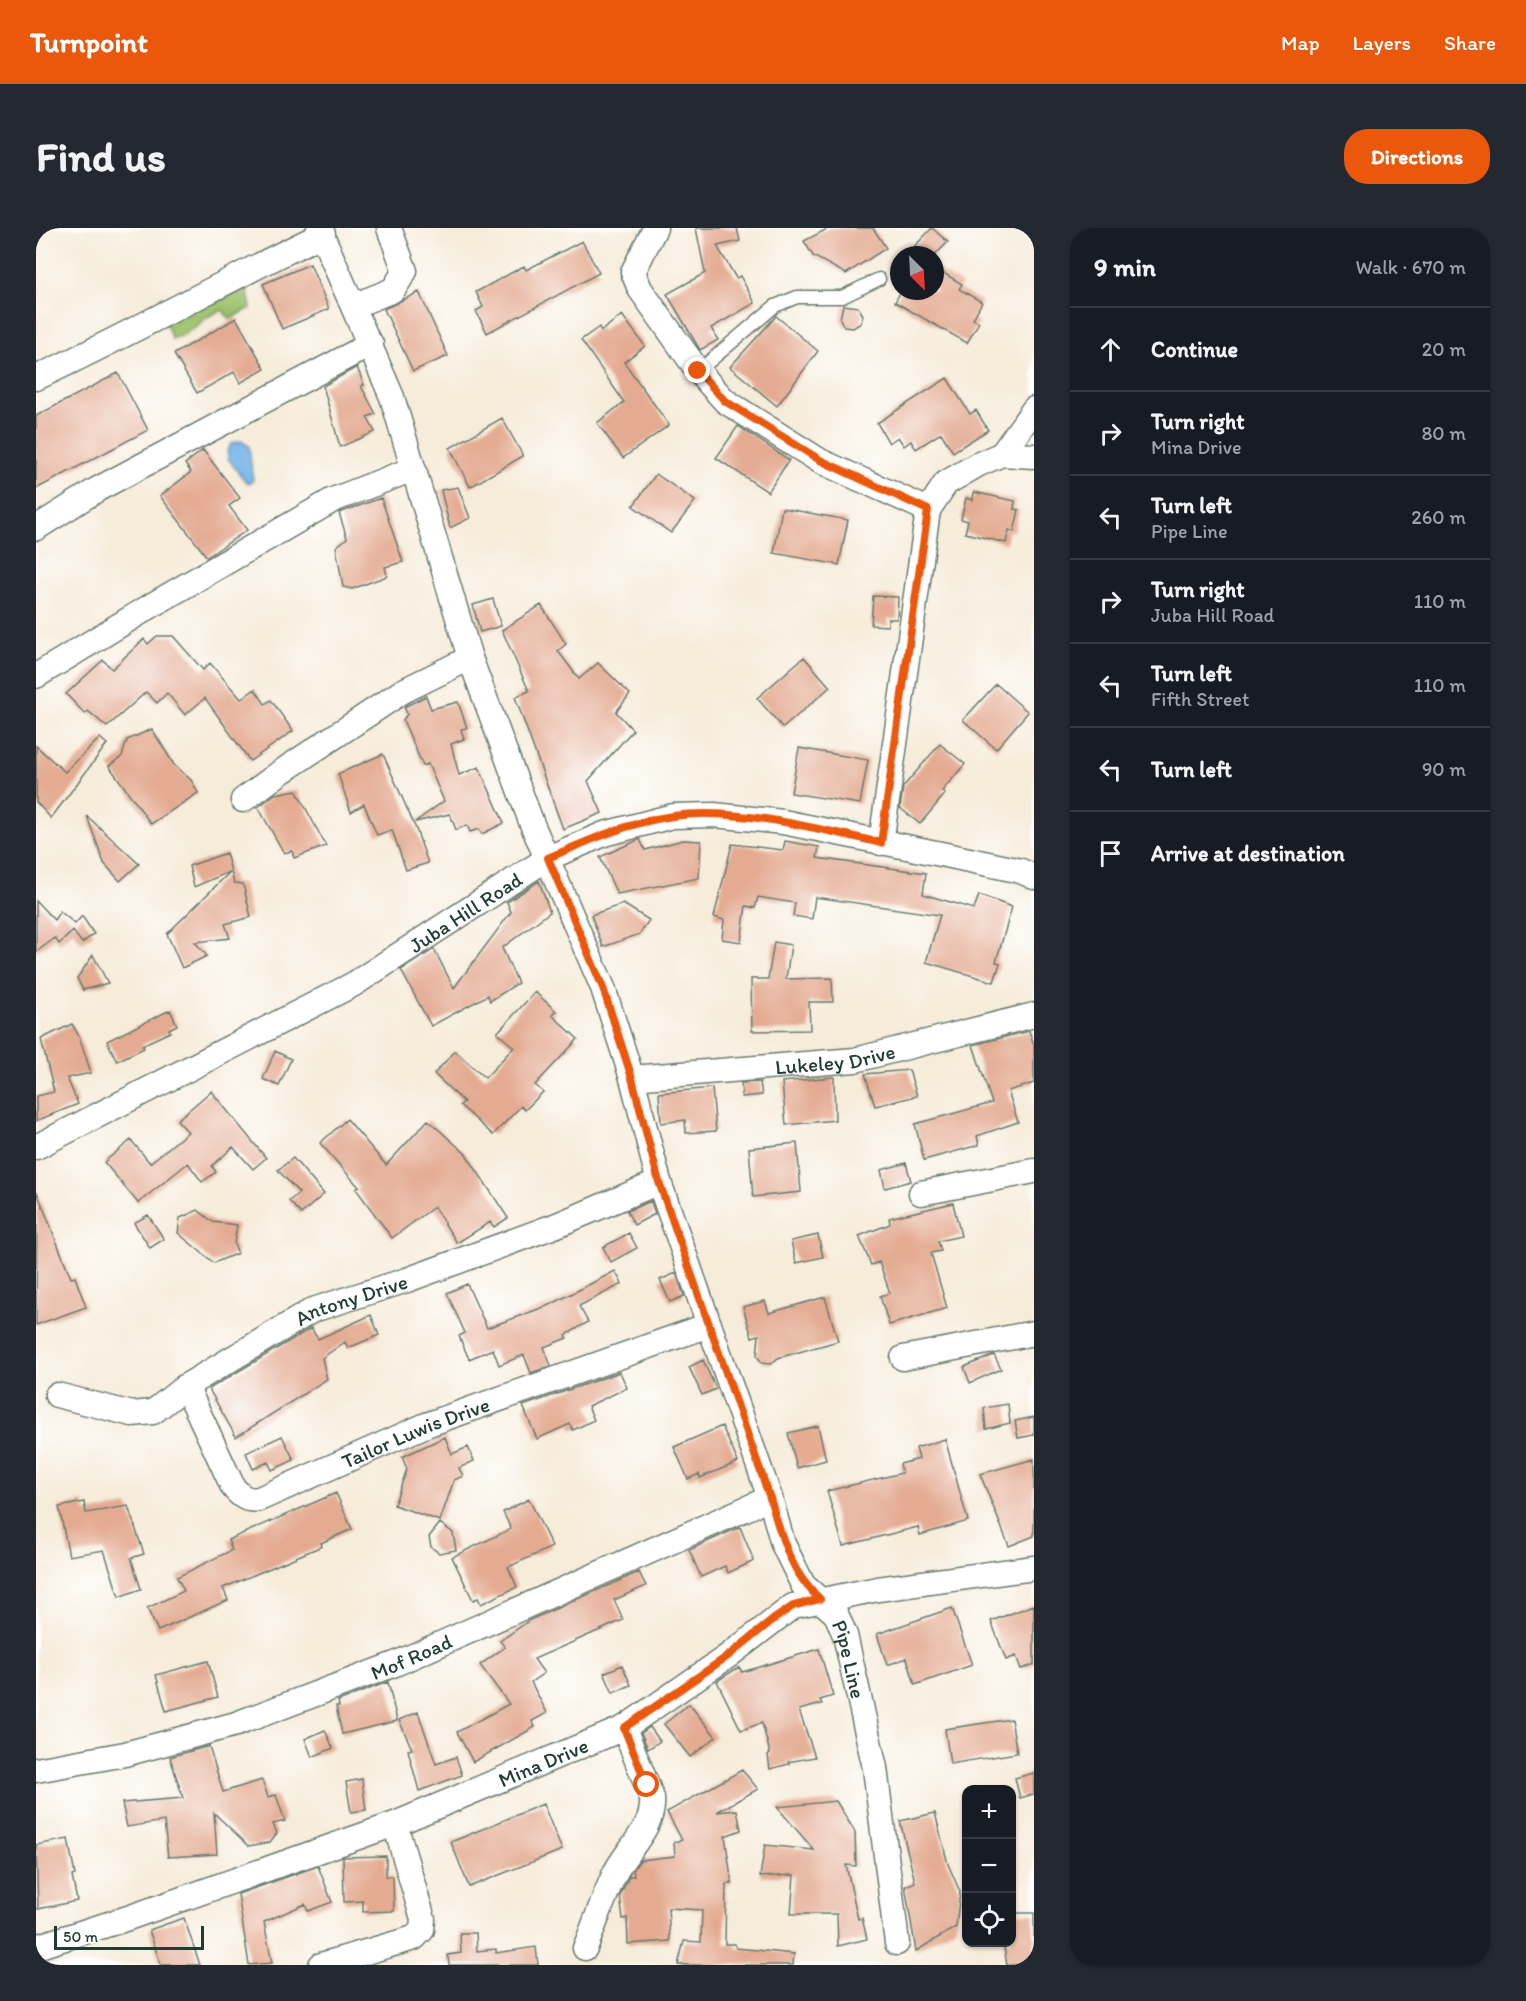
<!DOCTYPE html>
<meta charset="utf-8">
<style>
:root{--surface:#171b24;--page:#242831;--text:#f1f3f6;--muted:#9ea1a6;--line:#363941;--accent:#ea580c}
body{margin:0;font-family:Itim,sans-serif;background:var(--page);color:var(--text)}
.controls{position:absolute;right:18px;bottom:18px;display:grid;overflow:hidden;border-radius:12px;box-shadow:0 2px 4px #0004}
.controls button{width:54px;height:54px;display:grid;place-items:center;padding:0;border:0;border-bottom:2px solid var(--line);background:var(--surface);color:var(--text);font:30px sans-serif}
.compass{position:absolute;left:854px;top:18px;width:54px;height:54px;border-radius:50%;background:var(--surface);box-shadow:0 2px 4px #0004;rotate:156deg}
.scale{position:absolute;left:18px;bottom:15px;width:150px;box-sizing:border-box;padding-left:6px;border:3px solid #1f3d34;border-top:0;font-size:16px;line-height:21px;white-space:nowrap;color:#1f3d34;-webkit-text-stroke:4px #fff;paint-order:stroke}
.stop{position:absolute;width:18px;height:18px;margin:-14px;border:4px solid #ea580c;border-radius:50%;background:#fff}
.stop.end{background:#ea580c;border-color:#fff;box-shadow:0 2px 6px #0008}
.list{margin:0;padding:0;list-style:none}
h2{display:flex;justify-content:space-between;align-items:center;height:78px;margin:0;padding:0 24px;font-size:26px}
h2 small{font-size:20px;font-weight:400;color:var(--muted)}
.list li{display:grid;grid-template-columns:39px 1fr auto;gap:18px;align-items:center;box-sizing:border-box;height:84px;padding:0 24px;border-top:2px solid var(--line)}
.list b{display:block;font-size:22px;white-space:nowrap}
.list p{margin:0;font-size:20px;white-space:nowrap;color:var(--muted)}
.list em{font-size:20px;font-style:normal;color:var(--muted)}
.icon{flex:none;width:33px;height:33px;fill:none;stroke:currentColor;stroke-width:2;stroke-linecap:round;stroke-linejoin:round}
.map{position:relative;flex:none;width:998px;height:1737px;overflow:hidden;border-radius:24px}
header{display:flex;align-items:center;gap:36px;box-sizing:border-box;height:84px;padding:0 30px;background:var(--accent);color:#fff}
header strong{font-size:28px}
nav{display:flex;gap:33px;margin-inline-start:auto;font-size:21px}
.intro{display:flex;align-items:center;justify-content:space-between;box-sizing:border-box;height:144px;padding:0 36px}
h1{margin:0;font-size:42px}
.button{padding:15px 27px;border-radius:24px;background:var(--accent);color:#fff;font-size:21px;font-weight:700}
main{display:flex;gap:36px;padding:0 36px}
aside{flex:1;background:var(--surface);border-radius:24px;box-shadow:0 2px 4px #0004}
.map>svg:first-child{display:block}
</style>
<header>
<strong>Turnpoint</strong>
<nav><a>Map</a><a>Layers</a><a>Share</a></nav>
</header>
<div class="intro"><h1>Find us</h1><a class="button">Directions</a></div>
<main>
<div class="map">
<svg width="998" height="1737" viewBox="0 0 998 1737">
<rect width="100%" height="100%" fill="#fff"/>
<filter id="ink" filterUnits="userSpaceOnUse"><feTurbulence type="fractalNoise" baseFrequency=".0167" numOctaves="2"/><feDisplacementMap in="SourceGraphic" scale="12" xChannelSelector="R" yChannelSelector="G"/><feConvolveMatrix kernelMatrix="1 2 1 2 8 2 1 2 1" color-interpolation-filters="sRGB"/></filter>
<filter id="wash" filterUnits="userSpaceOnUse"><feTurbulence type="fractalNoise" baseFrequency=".008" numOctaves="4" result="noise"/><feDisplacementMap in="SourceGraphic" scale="24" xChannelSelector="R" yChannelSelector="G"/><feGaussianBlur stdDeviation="1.35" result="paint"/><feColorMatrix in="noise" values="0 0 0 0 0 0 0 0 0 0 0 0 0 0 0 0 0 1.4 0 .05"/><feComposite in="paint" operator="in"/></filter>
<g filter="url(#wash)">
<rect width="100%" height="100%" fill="#f6ecda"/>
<path fill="#9cc16c" stroke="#5e7f50" stroke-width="1.5" d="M204 60H211L215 80 194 91 186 82C165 88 158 106 136 111L129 94 178 68 193 69Z"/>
<path fill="#73b4e8" stroke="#49788e" stroke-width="1.5" d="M205 213 213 218 217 252 214 255 210 254 193 232 191 223 196 215Z"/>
<g id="blocks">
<path fill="#e4ab92" d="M660 0H701L704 13 681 18 700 50 704 48 719 75 675 100 682 112 664 122 631 66 669 45Z
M793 0H837L850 20 810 46 777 28 768 13Z
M896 0 912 14 899 27H887L878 19Z
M546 13 563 45 451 105 440 83 447 79 440 64 488 38 490 42Z
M274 36 293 81 246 101 227 56Z
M899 40 926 56 923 61 946 74 937 91 943 94 931 115 859 74 865 63H899Z
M383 64 412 128 377 143 348 81Z
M807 77 822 79 827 87 825 95 817 100 808 99 804 91Z
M586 87 609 118 588 134 633 197 587 230 561 195 588 174 545 112 563 99 565 103Z
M740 88 782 123 741 178 694 139Z
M200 90 229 141 204 155 198 144 161 165 138 126Z
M321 139 328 157 325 158 340 186 331 189 339 204 304 219 287 158Z
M82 145 112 202 0 261V188Z
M911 150 934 186 940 182 952 202 917 224 905 205 880 221 875 213 868 218 862 209 853 215 841 195Z
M466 190 487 228 434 259 414 220Z
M702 198 753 232 732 264 680 230Z
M167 222 204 270 193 278 211 302 171 329 124 268 155 244 149 236Z
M620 246 659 273 635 305 597 278Z
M422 259 434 290 414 300 405 262Z
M938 264 979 273 978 281 983 282 978 304 973 302 970 315 929 305 932 293 925 291 930 270 937 272Z
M345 270 367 334 349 339 351 348 316 361 307 359 300 319 311 310 303 285Z
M746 280 812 292 803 337 738 325Z
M837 368 862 369 861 391H852V398L835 397Z
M457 371 465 398 444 404 437 377Z
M505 377 530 416 522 423 543 451 562 435 594 466 580 484 597 502 552 553 566 585 527 601 479 469 493 463 466 402Z
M121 408H137L167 442 174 435 205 471 219 461 229 476 235 472 257 503 214 533 169 470 149 487 131 465 121 475 110 464 71 499 52 483 49 486 30 466 67 432 76 441 108 411 112 416Z
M768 429 794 459 747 500 721 470Z
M960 456 992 484 960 521 927 492Z
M390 468 395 481 422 474 431 500 425 501 428 511 415 516 423 547 443 539 468 595 446 606 443 601 434 604 431 597 420 602 414 586 379 594 408 573 392 536 387 538 367 492 371 486 368 479Z
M116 501 138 537 155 552 162 565 115 596 73 538 86 528 91 512Z
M64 510 71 516 15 590 0 574V518L29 544Z
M904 516 929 536 906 563 909 566 884 596 864 580 867 559Z
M763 520 832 532 824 576 755 565Z
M347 526 380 601 392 635 370 642 356 602 341 607 328 576 315 584 302 546Z
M260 562 290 618 258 630 256 623 248 625 222 579 239 566Z
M51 588 103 636 84 653 68 635Z
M604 611 609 622 647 612 665 613 663 650 581 666 564 629Z
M749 613 783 619 781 630 890 645 887 666 938 681 943 667 976 679 960 734 964 735 958 754 890 734 904 687 779 669 776 691 757 688 759 675 722 669 719 680 710 678 705 714 686 711 688 692 678 689 696 616 747 622Z
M190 625 195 643 158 659 153 638Z
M195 643 198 655 207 656 215 689 189 696 194 710 159 714 171 728 146 740 131 706Z
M503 653 514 684 466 720 482 755 454 773 452 767 395 798 365 742 398 721 418 760 475 684 471 674Z
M0 673 18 692 24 683 39 696 46 688 58 706 46 715 37 703 23 716 19 710 0 724Z
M587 676 613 692 604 706 567 719 555 687Z
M738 714 755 717 750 751 796 750 797 774H773L774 802 716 803 715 751H732Z
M57 727 72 755 47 762 41 750Z
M499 764 520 783 516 787 542 811 499 857 507 864 489 882 485 878 457 907 424 877 428 874 398 846 419 823 449 850 478 819 461 805Z
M134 782 141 797 133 801 134 804 106 817 108 820 81 833 71 813Z
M36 796 43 808 55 845 31 850 42 876 0 893V868L18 864 5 811Z
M993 803 998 817V855L972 863 982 894 941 908 943 917 888 932 879 896 956 875 937 817Z
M239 823 255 831 243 858 227 851Z
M873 842 881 868 839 878 829 846Z
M798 849 799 892 750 897 746 854Z
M724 854 726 867 706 869 705 855Z
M676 860 680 903 650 905 649 892 625 895 623 865Z
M175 863 230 930 217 941 197 919 176 938 180 944 166 954 152 935 102 975 68 934 95 912 114 935 152 904 141 892Z
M311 891 350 937 392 892 430 926 472 990 458 999 454 994 421 1015 398 979 356 1010 320 961 323 959 284 915Z
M761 915 765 964 717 969 713 920Z
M257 930 288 966 265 986 253 973 263 965 242 942Z
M870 935 875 953 849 960 845 942Z
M1 964 35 1050 39 1049 50 1079 0 1097Z
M615 973 619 986 598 997 591 983Z
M917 975 925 1008 902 1013 905 1023 895 1025 911 1080 853 1097 844 1068 854 1065 843 1034 835 1037 823 1008 854 996 853 990Z
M162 982 177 994 201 997 198 1016 202 1025 178 1035 142 1005 144 990Z
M112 987 128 1011 114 1020 98 995Z
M593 1005 601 1020 575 1034 567 1019Z
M782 1007 787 1029 760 1035 755 1013Z
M579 1043 586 1056 543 1078 552 1094 530 1107 531 1110 508 1119 515 1138 495 1145 488 1127 463 1137 457 1121 433 1131 423 1108 429 1105 411 1065 431 1056 451 1100 516 1076Z
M640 1045 648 1068 634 1074 624 1052Z
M789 1069 802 1113 742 1130 735 1136 726 1135 721 1128 723 1107 716 1109 707 1079 729 1073 733 1085Z
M335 1087 343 1107 312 1120 309 1114 286 1130 291 1151 200 1209 173 1161 275 1100 282 1111Z
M958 1127 965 1141 934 1155 928 1139Z
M667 1132 680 1161 666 1167 653 1139Z
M584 1144 591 1160 552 1178 558 1192 537 1202 534 1196 501 1211 487 1178Z
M972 1176 974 1195 950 1201 948 1180Z
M998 1189V1207L982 1210 979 1193Z
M686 1198 702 1234 664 1250 663 1246 652 1251 638 1219Z
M782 1198 790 1232 761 1240 752 1205Z
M246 1208 258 1232 236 1242 232 1234 217 1241 210 1225Z
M409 1209 416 1226 432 1219 438 1233 423 1240 427 1248 418 1252 404 1293 358 1277 371 1241 366 1229Z
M909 1211 932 1293 884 1307 882 1299 807 1318 791 1263 866 1245 864 1236 883 1231 880 1220Z
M998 1231V1308L973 1318 944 1246Z
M300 1265 316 1301 285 1315 286 1318 187 1360 192 1372 122 1403 111 1380 148 1363 141 1349 196 1322 192 1312Z
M493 1271 516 1319 472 1339 481 1359 445 1376 442 1370 437 1372 416 1329 475 1301 467 1284Z
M48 1274 50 1285 92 1278 108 1326 95 1330 105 1361 83 1369 68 1322 33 1328 23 1279Z
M404 1295 417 1305 420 1322 403 1325 395 1319 393 1309Z
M704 1299 718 1333 692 1345 689 1338 665 1349 653 1322Z
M603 1344 610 1358 578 1372 587 1392 498 1431 508 1445 495 1454 511 1485 496 1493 499 1499 437 1534 421 1504 473 1476 444 1437 469 1419 464 1413 494 1392Z
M998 1377V1437L985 1441 980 1428 970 1432 955 1393Z
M916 1380 936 1437 879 1457 871 1430 851 1437 841 1406Z
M783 1421 797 1468 784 1472 786 1476 763 1482 779 1529 752 1534 753 1536 734 1541 732 1527 734 1525 726 1495 705 1502 681 1453 703 1439 706 1444Z
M172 1433 182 1469 130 1483 120 1447Z
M586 1437 595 1457 577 1465 568 1445Z
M352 1454 361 1493 306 1506 300 1478H303L302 1473Z
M653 1476 680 1509 654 1529 628 1496Z
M382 1484 400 1536 420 1529 426 1547 383 1563 372 1522 376 1521 363 1492Z
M975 1491 981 1525 914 1536 909 1501Z
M614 1499 624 1513 612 1521 605 1505Z
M289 1502 297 1520 276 1529 269 1511Z
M173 1518 187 1564 226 1552 232 1569 240 1567 249 1593 237 1596 241 1605 234 1614 213 1618 178 1585 181 1626 132 1629 128 1593 91 1599 86 1575 147 1570 134 1529Z
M706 1542 722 1561 681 1584 701 1582 705 1602 689 1608 696 1656H690L689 1716H699L700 1720 758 1726 757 1737H642L648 1713 665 1714 666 1682 632 1680 634 1713 592 1716 591 1690 587 1691 584 1668 591 1653 593 1648H598L597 1642 604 1632 639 1628 638 1614 646 1612 631 1584Z
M998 1545V1566L984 1570 979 1550Z
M326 1551 330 1582 315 1584 310 1554Z
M800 1573 819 1604 820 1638 810 1637 822 1691 826 1690 831 1711 802 1718 801 1686H755L758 1647 724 1649 729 1617 778 1622 741 1579Z
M507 1576 526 1622 433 1659 415 1614Z
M899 1585 912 1636 924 1664 920 1699 880 1723 869 1658 879 1654 864 1593Z
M32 1611 39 1647 36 1648 41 1673 2 1681 0 1617Z
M350 1628V1648H357L358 1683 327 1684V1673L308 1674 307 1629Z
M282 1638 296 1674 272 1683 269 1676 228 1694 236 1735 213 1737 202 1666Z
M975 1685H998V1737H971L967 1714H975Z
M148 1690 164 1737H125L113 1702Z
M424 1705H440L441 1723 460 1721V1725L500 1719 502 1737H413L412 1727 425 1725Z"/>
</g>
</g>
<g filter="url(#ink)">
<use href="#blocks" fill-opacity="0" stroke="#6a7a6e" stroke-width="1.5"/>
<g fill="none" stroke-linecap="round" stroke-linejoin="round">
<defs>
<path id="lane" d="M662 143 739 78 761 69H806L843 51"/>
<g id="street">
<path id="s1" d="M283 0 356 169 434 430 496 596 567 760 596 850 623 954 734 1270 747 1316 767 1357 800 1386 809 1407 839 1540 861 1715"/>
<path d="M619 0 597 44 604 61 662 143 689 173 784 233 892 282"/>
<path d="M317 78 357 62 369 43 353 0"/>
<path d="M0 150C97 105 190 52 287 6"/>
<path d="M966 226 998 181"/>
<path d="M0 300 62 261 335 116"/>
<path d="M0 448 118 376 297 272 377 241"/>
<path d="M207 572 245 544 367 463 434 430"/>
<path d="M845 615 892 282 910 255 941 237 966 226 998 228"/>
<path id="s2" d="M596 850 819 832 998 787"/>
<path id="s3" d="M0 919 318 756 512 630 568 606 637 588 678 587 747 594 905 626 985 643 998 649"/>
<path d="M885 965 998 943"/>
<path d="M867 1130 998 1105"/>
<path id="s4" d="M150 1158 197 1259C205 1269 211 1273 223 1271L390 1197 673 1097"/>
<path id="s5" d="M21 1167 96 1186 117 1184 150 1158 277 1082 371 1052 521 997 623 954"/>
<path id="s6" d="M0 1542 89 1526 200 1496 359 1436 734 1270"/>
<path id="s7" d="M0 1719 92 1690 359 1596 588 1500 692 1428 757 1378 842 1361 998 1340"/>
<path d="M549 1720C559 1696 567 1671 578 1647 590 1621 619 1600 616 1570L588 1500"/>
<path d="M285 1737 378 1710 386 1702 387 1691 359 1596"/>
</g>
</defs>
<use href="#lane" stroke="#6a7a6e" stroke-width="15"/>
<use href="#street" stroke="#6a7a6e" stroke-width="27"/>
<use href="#lane" stroke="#fff" stroke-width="12"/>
<use href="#street" stroke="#fff" stroke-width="24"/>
</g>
</g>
<g fill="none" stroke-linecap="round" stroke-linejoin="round" filter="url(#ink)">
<path stroke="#ea580c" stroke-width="8" d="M611 1557 588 1500 692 1428 738 1391 757 1378 784 1371C754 1345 745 1307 734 1270L623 954 596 850 567 760 512 630C551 613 594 594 637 588 697 579 785 601 845 615L892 282 784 232 689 173 662 143"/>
</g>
<g text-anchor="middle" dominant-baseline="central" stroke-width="4.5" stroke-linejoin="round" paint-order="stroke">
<g font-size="21" fill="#1f3d34" stroke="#fff">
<text stroke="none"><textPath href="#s3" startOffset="490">Juba Hill Road</textPath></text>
<text stroke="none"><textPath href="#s2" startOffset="204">Lukeley Drive</textPath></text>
<text stroke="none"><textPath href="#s5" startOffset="328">Antony Drive</textPath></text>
<text stroke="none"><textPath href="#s4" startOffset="312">Tailor Luwis Drive</textPath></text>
<text stroke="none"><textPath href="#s6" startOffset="393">Mof Road</textPath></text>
<text stroke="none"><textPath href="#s1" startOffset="1534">Pipe Line</textPath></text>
<text stroke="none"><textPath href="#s7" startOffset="540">Mina Drive</textPath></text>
</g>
</g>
</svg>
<div class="controls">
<button>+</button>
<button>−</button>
<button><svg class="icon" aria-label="locate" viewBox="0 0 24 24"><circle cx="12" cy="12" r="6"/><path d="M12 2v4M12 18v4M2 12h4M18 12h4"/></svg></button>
</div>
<svg class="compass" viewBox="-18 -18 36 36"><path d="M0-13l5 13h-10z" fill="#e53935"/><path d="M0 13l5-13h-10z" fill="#9ea1a6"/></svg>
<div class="scale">50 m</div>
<div class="stop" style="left:611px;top:1557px"></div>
<div class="stop end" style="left:662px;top:143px"></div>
</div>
<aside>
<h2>9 min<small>Walk · 670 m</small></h2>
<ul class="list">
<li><svg class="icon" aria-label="ahead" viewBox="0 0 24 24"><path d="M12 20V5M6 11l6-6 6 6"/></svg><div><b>Continue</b></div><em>20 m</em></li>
<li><svg class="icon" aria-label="right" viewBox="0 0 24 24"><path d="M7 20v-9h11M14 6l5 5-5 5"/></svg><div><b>Turn right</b><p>Mina Drive</p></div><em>80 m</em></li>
<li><svg class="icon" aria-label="left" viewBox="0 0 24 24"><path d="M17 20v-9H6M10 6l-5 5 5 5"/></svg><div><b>Turn left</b><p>Pipe Line</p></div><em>260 m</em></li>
<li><svg class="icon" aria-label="right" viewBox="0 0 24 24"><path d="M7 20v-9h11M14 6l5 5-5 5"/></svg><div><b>Turn right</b><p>Juba Hill Road</p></div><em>110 m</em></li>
<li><svg class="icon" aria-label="left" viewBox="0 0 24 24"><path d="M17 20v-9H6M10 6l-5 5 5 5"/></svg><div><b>Turn left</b><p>Fifth Street</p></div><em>110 m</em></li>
<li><svg class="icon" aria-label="left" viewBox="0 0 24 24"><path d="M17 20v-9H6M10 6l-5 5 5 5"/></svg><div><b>Turn left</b></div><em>90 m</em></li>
<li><svg class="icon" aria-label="arrive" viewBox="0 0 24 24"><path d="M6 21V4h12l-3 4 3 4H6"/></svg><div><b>Arrive at destination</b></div></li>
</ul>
</aside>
</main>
